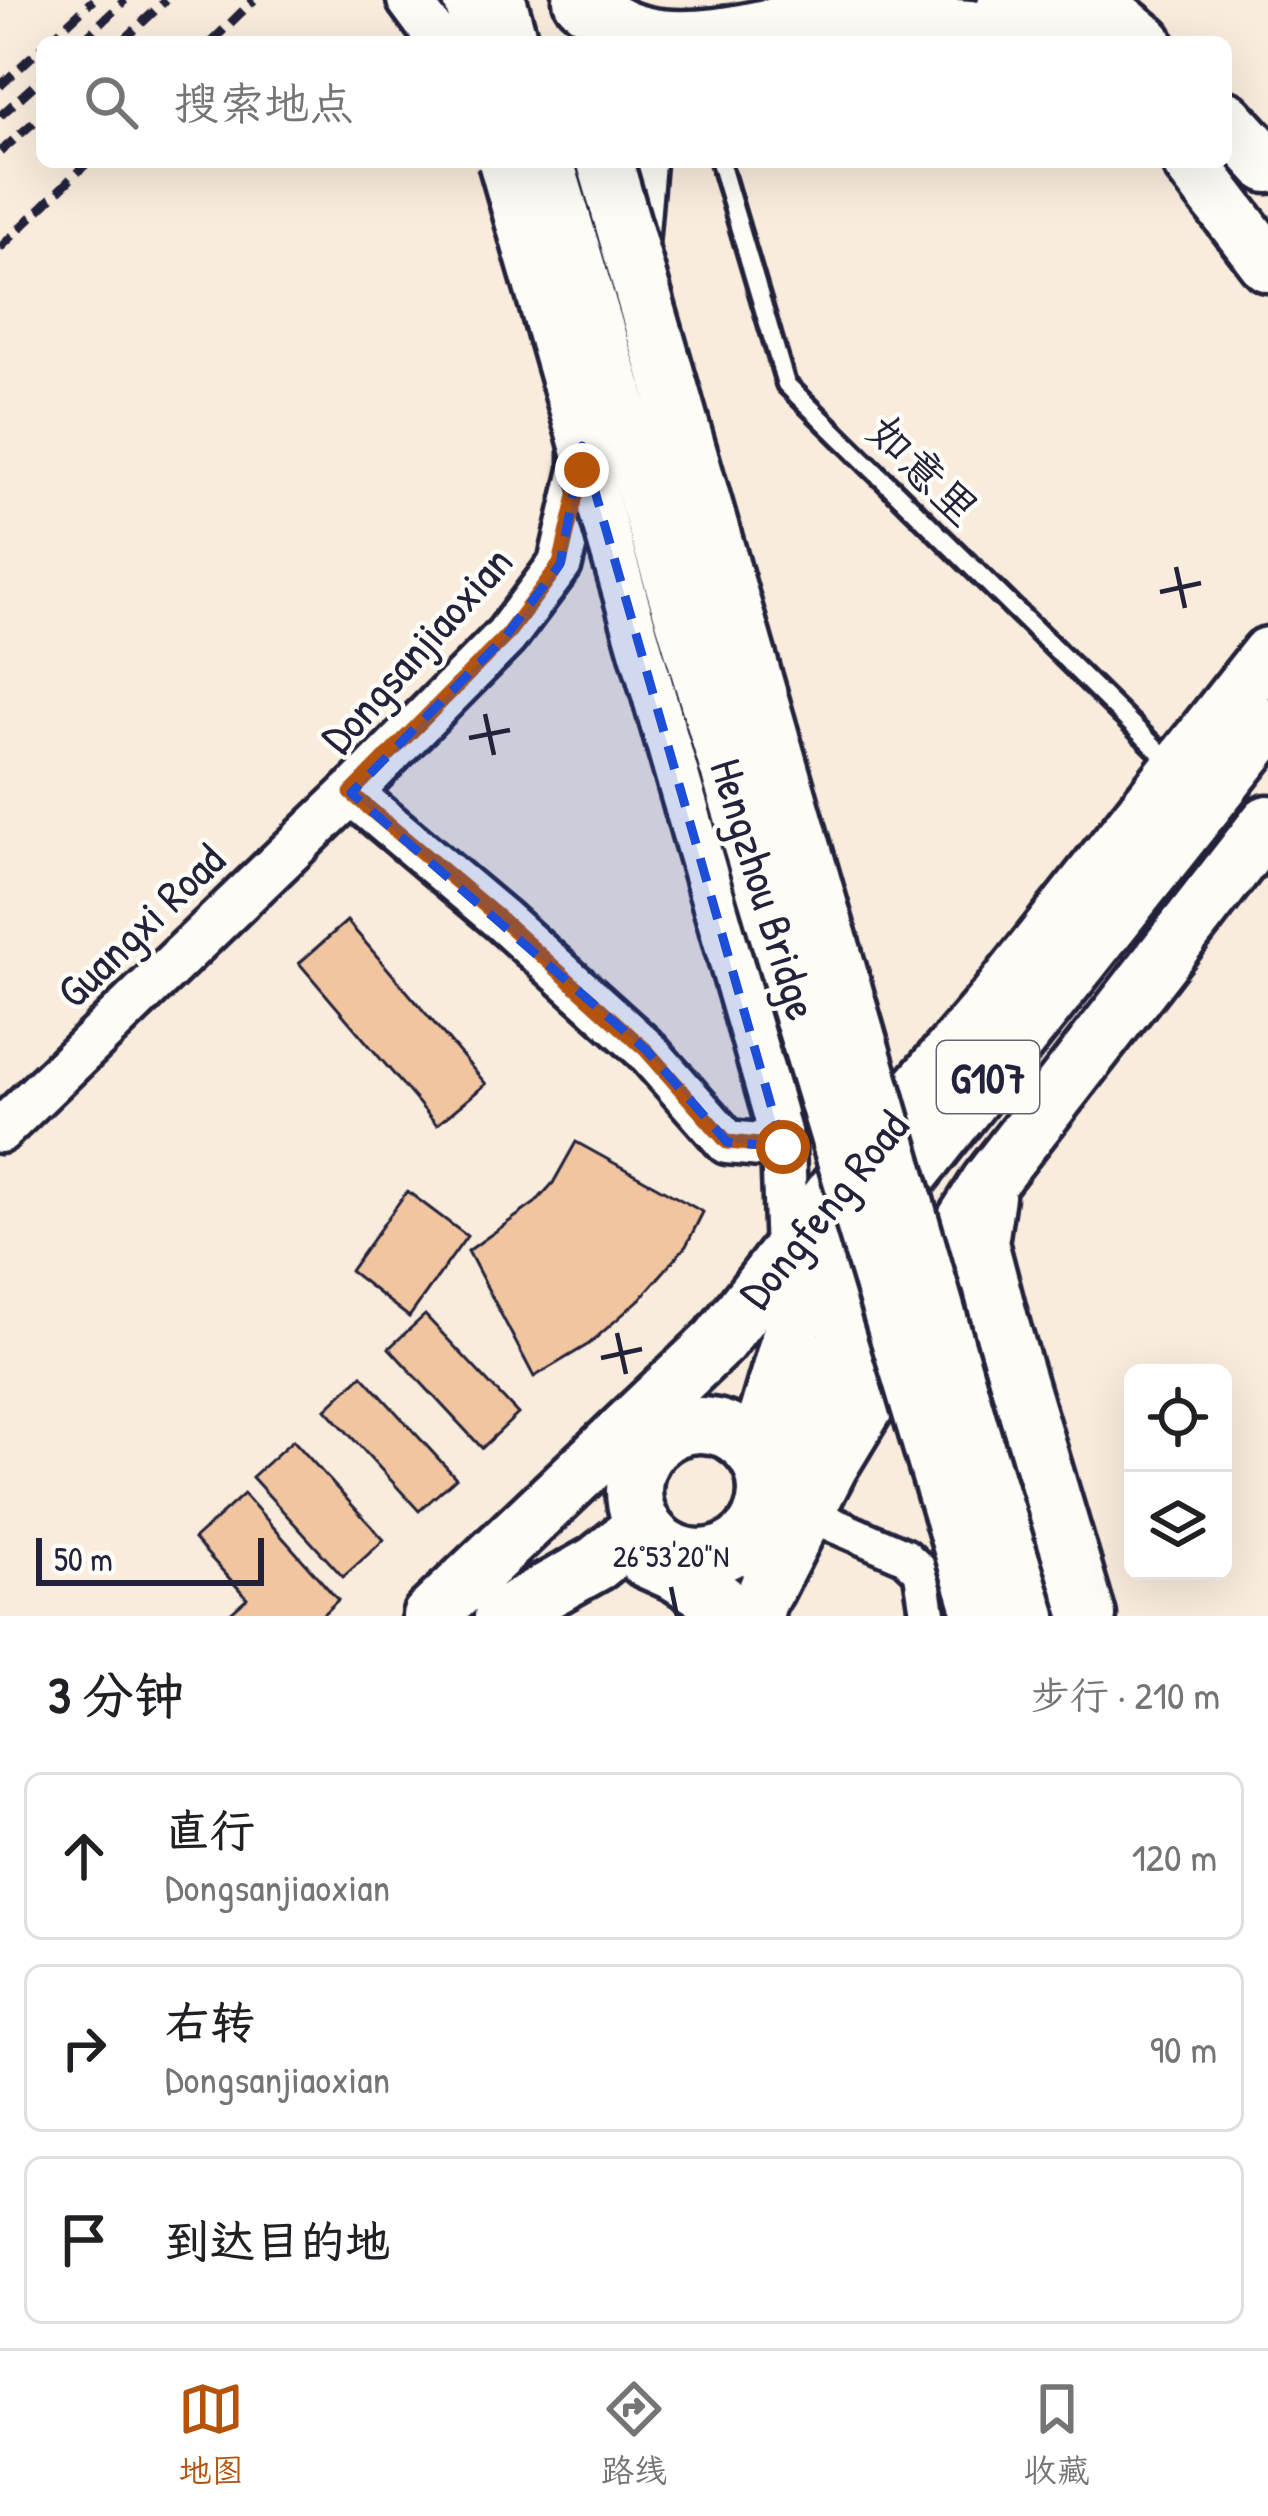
<!DOCTYPE html>
<html lang="zh">
<meta charset="utf-8">
<style>
:root{--surface:#fff;--page:#f6f6f6;--text:#202124;--muted:#757577;--line:#e0e0e0;--accent:#b45309}
body{margin:0;font-family:"Patrick Hand","LXGW WenKai TC",sans-serif;background:var(--page);color:var(--text)}
.controls{position:absolute;right:36px;bottom:36px;display:grid;overflow:hidden;border-radius:18px;box-shadow:0 12px 48px #0002}
.controls button{width:108px;height:108px;display:grid;place-items:center;padding:0;border:0;border-bottom:3px solid var(--line);background:var(--surface);color:var(--text);font:60px sans-serif}
.scale{position:absolute;left:36px;bottom:30px;width:228px;box-sizing:border-box;padding-left:12px;border:6px solid #22223b;border-top:0;font-size:33px;line-height:42px;white-space:nowrap;color:#22223b;-webkit-text-stroke:9px #fdfcf7;paint-order:stroke}
.stop{position:absolute;width:36px;height:36px;margin:-27px;border:9px solid #b45309;border-radius:50%;background:#fff}
.stop.end{background:#b45309;border-color:#fff;box-shadow:0 3px 12px #0008}
.list{margin:0;padding:0;list-style:none}
h2{display:flex;justify-content:space-between;align-items:center;height:156px;margin:0;padding:0 48px;font-size:51px}
h2 small{font-size:39px;font-weight:400;color:var(--muted)}
.list li{display:grid;grid-template-columns:78px 1fr auto;gap:36px;align-items:center;box-sizing:border-box;height:168px;margin:0 24px 24px;padding:0 24px;border:3px solid var(--line);border-radius:18px}
.list b{display:block;font-size:45px;white-space:nowrap}
.list p{margin:0;font-size:39px;white-space:nowrap;color:var(--muted)}
.list em{font-size:39px;font-style:normal;color:var(--muted)}
.icon{flex:none;width:66px;height:66px;fill:none;stroke:currentColor;stroke-width:2;stroke-linecap:round;stroke-linejoin:round}
.map{position:relative;flex:none;width:1268px;height:1616px;overflow:hidden}
.search{position:absolute;background:var(--surface);box-shadow:0 12px 48px #0002;left:36px;right:36px;top:36px;height:132px;display:flex;align-items:center;gap:30px;box-sizing:border-box;padding:0 42px;border-radius:18px;color:var(--muted);font-size:45px}
.sheet{height:732px;background:var(--surface)}
nav{display:flex;justify-content:space-around;align-items:center;box-sizing:border-box;height:168px;border-top:3px solid var(--line);background:var(--surface);font-size:33px;color:var(--muted)}
nav a{display:grid;justify-items:center;gap:6px}
nav .on{color:var(--accent)}
.map>svg:first-child{display:block}
</style>
<div class="map">
<svg width="1268" height="1616" viewBox="0 0 1268 1616">
<rect width="100%" height="100%" fill="#f9ecdd"/>
<filter id="ink" filterUnits="userSpaceOnUse"><feTurbulence type="fractalNoise" baseFrequency=".00833" numOctaves="2"/><feDisplacementMap in="SourceGraphic" scale="24" xChannelSelector="R" yChannelSelector="G"/><feConvolveMatrix kernelMatrix="1 2 1 2 8 2 1 2 1" color-interpolation-filters="sRGB"/></filter>
<g filter="url(#ink)">
<path fill="#f1c5a0" stroke="#22223b" stroke-width="3" d="M347 921 486 1084 437 1125 299 963Z
M576 1142 703 1212 686 1246 640 1299 589 1344 534 1377 468 1251 535 1203 553 1183Z
M407 1191 467 1236 409 1317 350 1271Z
M425 1315 518 1414 482 1448 389 1348Z
M362 1375 456 1478 419 1511 326 1409Z
M293 1440 384 1540 343 1577 252 1477Z
M244 1494 338 1600 321 1616H227L247 1598 194 1539Z"/>
<g fill="none" stroke-linecap="round" stroke-linejoin="round">
<defs>
<path id="service" d="M720 162 786 384 1172 764"/>
<path id="minor" d="M806 1513 905 1556 921 1571 928 1616"/>
<path id="tertiary" d="M409 0 440 42
M465 0 479 42
M582 441V470L560 564 506 636 351 793 502 920 646 1050 727 1142 783 1147
M776 1121 783 1147 787 1253
M0 1131 351 793"/>
<path id="secondary" d="M760 1616 766 1590 762 1514"/>
<path id="trunk" d="M498 0 510 42
M581 0C590 8 601 16 611 22 679 62 797 18 868 0
M1075 0 1111 14 1145 42
M1004 8 1037 15 1097 42
M822 38C894 26 967 18 1038 42
M1226 119 1268 165
M1190 162 1268 264
M630 244 637 162
M987 1196 980 1243 1003 1331 1088 1616
M634 1491a66 66 0 1 1 132 0a66 66 0 1 1-132 0Z
M755 1454 794 1321 1268 725
M771 1461 902 1251
M766 1494 830 1466 922 1314 965 1220 989 1182 1268 823
M646 1560 677 1574 720 1601
M766 1590 830 1466
M430 1616 719 1341 860 1159 995 1001 1268 655
M502 1616 597 1563 644 1525"/>
</defs>
<use href="#service" stroke="#22223b" stroke-width="26"/>
<use href="#minor" stroke="#22223b" stroke-width="42"/>
<use href="#tertiary" stroke="#22223b" stroke-width="51"/>
<use href="#secondary" stroke="#22223b" stroke-width="54"/>
<use href="#trunk" stroke="#22223b" stroke-width="63"/>
<use href="#service" stroke="#fdfcf7" stroke-width="16"/>
<use href="#minor" stroke="#fdfcf7" stroke-width="33"/>
<use href="#tertiary" stroke="#fdfcf7" stroke-width="42"/>
<use href="#secondary" stroke="#fdfcf7" stroke-width="45"/>
<use href="#trunk" stroke="#fdfcf7" stroke-width="54"/>
<path stroke="#22223b" stroke-width="9" stroke-dasharray="18 9" stroke-linecap="butt" d="M48 42 93 0
M81 42 125 0
M122 42 166 0
M211 42 254 0
M0 86 42 47
M0 116 42 78
M0 152 42 115
M0 248 88 162"/>
<defs>
<path id="tertiary-bridge" d="M500 162 775 1114"/>
<path id="trunk-bridge" d="M546 162 982 1616
M605 162 973 1437 1028 1616"/>
</defs>
<use href="#tertiary-bridge" stroke="#22223b" stroke-width="51" stroke-linecap="butt"/>
<use href="#trunk-bridge" stroke="#22223b" stroke-width="63" stroke-linecap="butt"/>
<use href="#tertiary-bridge" stroke="#fdfcf7" stroke-width="42"/>
<use href="#trunk-bridge" stroke="#fdfcf7" stroke-width="54"/>
</g>
</g>
<g fill="none" stroke-linecap="round" stroke-linejoin="round" filter="url(#ink)">
<path stroke="#b45309" stroke-width="15" d="M582 470 560 564 506 636 351 793 502 920 646 1050 727 1142 783 1147"/>
</g>
<path fill="#1d4ed8" fill-opacity="0.2" stroke="#1d4ed8" stroke-width="9" stroke-dasharray="24 15" stroke-linejoin="round" d="M582 446 783 1147 727 1142 646 1050 351 793 506 636 560 564Z"/>
<path fill="none" stroke="#22223b" stroke-width="4.5" d="M1176 567 1185 608M1160 592 1201 583M485 714 494 755M469 738 510 730M617 1333 626 1374M601 1358 642 1349M671 1587 677 1616"/>
<g text-anchor="middle" dominant-baseline="central" stroke-width="9" stroke-linejoin="round" paint-order="stroke">
<rect fill="#fdfcf7" stroke="#646373" stroke-width="3" x="937" y="1041" width="102" height="72" rx="9"/>
<g font-size="42" font-weight="bold" fill="#22223b">
<text x="988" y="1077">G107</text>
</g>
<g font-size="45" fill="#22223b" stroke="#fdfcf7">
<text transform="translate(924 470) rotate(45)">如意里</text>
<text transform="translate(416 649) rotate(-48)">Dongsanjiaoxian</text>
<text transform="translate(765 889) rotate(73)">Hengzhou Bridge</text>
<text transform="translate(140 925) rotate(-44)">Guangxi Road</text>
<text transform="translate(823 1209) rotate(-51)">Dongfeng Road</text>
</g>
</g>
<g font-size="30" text-anchor="middle" fill="#22223b" stroke="#fdfcf7" stroke-width="9" stroke-linejoin="round" paint-order="stroke">
<text x="671" y="1567">26°53'20"N</text>
</g>
</svg>
<div class="controls">
<button><svg class="icon" aria-label="locate" viewBox="0 0 24 24"><circle cx="12" cy="12" r="6"/><path d="M12 2v4M12 18v4M2 12h4M18 12h4"/></svg></button>
<button><svg class="icon" aria-label="layers" viewBox="0 0 24 24"><path d="M12 4l9 5-9 5-9-5zM3 14l9 5 9-5"/></svg></button>
</div>
<div class="scale">50 m</div>
<div class="stop" style="left:783px;top:1147px"></div>
<div class="stop end" style="left:582px;top:470px"></div>
<div class="search"><svg class="icon" aria-label="search" viewBox="0 0 24 24"><circle cx="10" cy="10" r="6"/><path d="M15 15l6 6"/></svg>搜索地点</div>
</div>
<section class="sheet">
<h2>3 分钟<small>步行 · 210 m</small></h2>
<ul class="list">
<li><svg class="icon" aria-label="ahead" viewBox="0 0 24 24"><path d="M12 20V5M6 11l6-6 6 6"/></svg><div><b>直行</b><p>Dongsanjiaoxian</p></div><em>120 m</em></li>
<li><svg class="icon" aria-label="right" viewBox="0 0 24 24"><path d="M7 20v-9h11M14 6l5 5-5 5"/></svg><div><b>右转</b><p>Dongsanjiaoxian</p></div><em>90 m</em></li>
<li><svg class="icon" aria-label="arrive" viewBox="0 0 24 24"><path d="M6 21V4h12l-3 4 3 4H6"/></svg><div><b>到达目的地</b></div></li>
</ul>
</section>
<nav>
<a class="on"><svg class="icon" aria-label="map" viewBox="0 0 24 24"><path d="M3 6l6-2 6 2 6-2v14l-6 2-6-2-6 2zM9 4v14M15 6v14"/></svg>地图</a>
<a><svg class="icon" aria-label="directions" viewBox="0 0 24 24"><path d="M12 3l9 9-9 9-9-9zM9 14v-3h6M13 9l2 2-2 2"/></svg>路线</a>
<a><svg class="icon" aria-label="saved" viewBox="0 0 24 24"><path d="M7 4h10v16l-5-4-5 4z"/></svg>收藏</a>
</nav>
